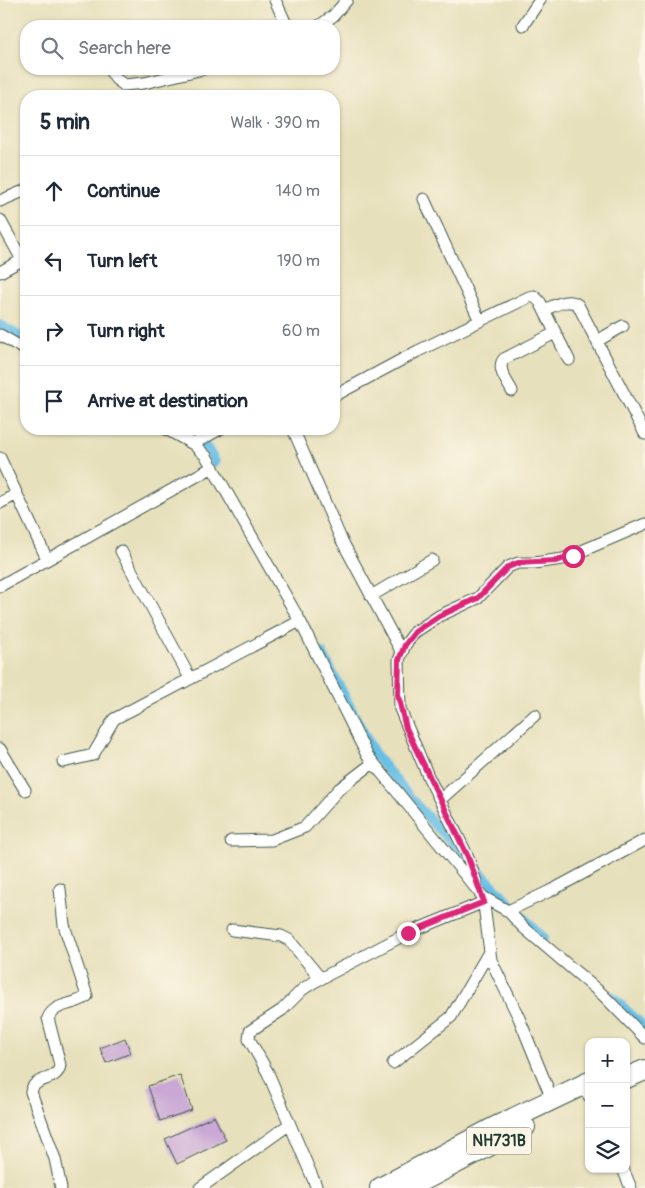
<!DOCTYPE html>
<meta charset="utf-8">
<style>
:root{--surface:#fff;--page:#f2f2f3;--text:#1f2937;--muted:#747a83;--line:#e0e1e3}
body{margin:0;font-family:Pangolin,sans-serif;background:var(--page);color:var(--text)}
.controls{position:absolute;right:15px;bottom:15px;display:grid;overflow:hidden;border-radius:10px;box-shadow:0 1px 4px #0004}
.controls button{width:45px;height:45px;display:grid;place-items:center;padding:0;border:0;border-bottom:1px solid var(--line);background:var(--surface);color:var(--text);font:25px sans-serif}
.stop{position:absolute;width:15px;height:15px;margin:-11px;border:4px solid #db2777;border-radius:50%;background:#fff}
.stop.end{background:#db2777;border-color:#fff;box-shadow:0 1px 5px #0008}
.list{margin:0;padding:0;list-style:none}
h2{display:flex;justify-content:space-between;align-items:center;height:65px;margin:0;padding:0 20px;font-size:21px}
h2 small{font-size:16px;font-weight:400;color:var(--muted)}
.list li{display:grid;grid-template-columns:32px 1fr auto;gap:15px;align-items:center;box-sizing:border-box;height:70px;padding:0 20px;border-top:1px solid var(--line)}
.list b{display:block;font-size:19px;white-space:nowrap}
.list em{font-size:16px;font-style:normal;color:var(--muted)}
.icon{flex:none;width:28px;height:28px;fill:none;stroke:currentColor;stroke-width:2;stroke-linecap:round;stroke-linejoin:round}
.map{position:relative;flex:none;width:645px;height:1188px;overflow:hidden}
.search{position:absolute;background:var(--surface);box-shadow:0 1px 4px #0004;left:20px;top:20px;width:320px;height:55px;display:flex;align-items:center;gap:12px;box-sizing:border-box;padding:0 18px;border-radius:20px;color:var(--muted);font-size:19px}
.panel{position:absolute;background:var(--surface);box-shadow:0 1px 4px #0004;left:20px;top:90px;width:320px;height:345px;border-radius:20px}
.map>svg:first-child{display:block}
</style>
<div class="map">
<svg width="645" height="1188" viewBox="0 0 645 1188">
<rect width="100%" height="100%" fill="#fcf5e5"/>
<filter id="ink" filterUnits="userSpaceOnUse"><feTurbulence type="fractalNoise" baseFrequency=".02" numOctaves="2"/><feDisplacementMap in="SourceGraphic" scale="10" xChannelSelector="R" yChannelSelector="G"/><feConvolveMatrix kernelMatrix="1 2 1 2 8 2 1 2 1" color-interpolation-filters="sRGB"/></filter>
<filter id="wash" filterUnits="userSpaceOnUse"><feTurbulence type="fractalNoise" baseFrequency=".0096" numOctaves="4" result="noise"/><feDisplacementMap in="SourceGraphic" scale="20" xChannelSelector="R" yChannelSelector="G"/><feGaussianBlur stdDeviation="1.12" result="paint"/><feColorMatrix in="noise" values="0 0 0 0 0 0 0 0 0 0 0 0 0 0 0 0 0 1.4 0 .05"/><feComposite in="paint" operator="in"/></filter>
<g filter="url(#wash)">
<rect width="100%" height="100%" fill="#e7e0bc"/>
<g fill="none" stroke-linecap="round" stroke-linejoin="round">
<path stroke="#68bfe5" stroke-width="10" d="M0 325 26 340
M180 429 207 448 215 462
M322 653 375 755 416 805 543 938
M611 996 645 1028"/>
</g>
<g id="blocks">
<path fill="#c9a8d6" d="M125 1038 131 1053 106 1063 100 1048Z
M180 1075 192 1110 160 1121 148 1086Z
M214 1116 226 1140 177 1164 165 1139Z"/>
</g>
</g>
<g filter="url(#ink)">
<use href="#blocks" fill-opacity="0" stroke="#3d5548" stroke-width="1"/>
<g fill="none" stroke-linecap="round" stroke-linejoin="round">
<defs>
<path id="street" d="M275 0 287 26
M523 25 540 0
M319 26 333 16 347 0
M109 69 116 79 124 85 144 83 203 69
M424 199 480 321
M0 201 26 190
M0 220 26 267
M0 272 22 260
M544 310C554 306 568 297 578 305L645 434
M0 335 26 350
M597 341 623 326
M512 391C507 381 496 368 504 359L555 333
M334 396 418 351 529 297 534 296 540 302 569 360
M166 429 193 444 206 456 300 621 367 755 483 897 491 960 519 1018 552 1099
M293 429 341 539 402 653
M193 444 220 429
M0 458 47 559
M0 503 17 494
M121 551 190 678
M0 586 213 467
M371 596 432 560
M0 749 25 790
M63 762 93 755 114 719 300 621
M440 800 535 715
M231 841 272 840 305 827 339 789 373 763
M476 882 468 857 428 776 400 709 399 660 405 645 415 632 439 616 478 598 508 567 518 563H534L563 559 645 524
M60 889 64 925 87 996C75 1006 55 1002 48 1018L60 1065C58 1083 34 1075 31 1092L55 1159 61 1188
M483 897 508 911 554 889 645 840
M508 911 523 927 603 995 645 1038
M232 930 281 936 289 940 321 979
M393 1063 451 1017 489 952
M588 1094 589 1096
M623 1169 631 1188
M200 1188 290 1124
M317 1188 268 1073 249 1039 250 1031 282 1010 303 989 314 982 408 933 484 902"/>
<path id="highway" d="M626 1078 645 1070
M380 1188 493 1128 589 1082
M409 1188 525 1127"/>
</defs>
<use href="#street" stroke="#3d5548" stroke-width="13"/>
<use href="#highway" stroke="#3d5548" stroke-width="22"/>
<use href="#street" stroke="#fff" stroke-width="11"/>
<use href="#highway" stroke="#fff" stroke-width="20"/>
</g>
</g>
<g fill="none" stroke-linecap="round" stroke-linejoin="round" filter="url(#ink)">
<path stroke="#db2777" stroke-width="6" d="M408 933 484 902 468 857 406 728 398 695 399 660 405 645 415 632 439 616 478 598 508 567 518 563 555 561 573 556"/>
</g>
<g text-anchor="middle" dominant-baseline="central" stroke-width="4.5" stroke-linejoin="round" paint-order="stroke">
<rect fill="#fcf5e5" stroke="#617469" stroke-width="1" x="466.5" y="1127.5" width="65" height="27" rx="4"/>
<g font-size="16" font-weight="bold" fill="#1f3d34">
<text x="499" y="1141">NH731B</text>
</g>
</g>
</svg>
<div class="controls">
<button>+</button>
<button>−</button>
<button><svg class="icon" aria-label="layers" viewBox="0 0 24 24"><path d="M12 4l9 5-9 5-9-5zM3 14l9 5 9-5"/></svg></button>
</div>
<div class="stop" style="left:573px;top:556px"></div>
<div class="stop end" style="left:408px;top:933px"></div>
<div class="search"><svg class="icon" aria-label="search" viewBox="0 0 24 24"><circle cx="10" cy="10" r="6"/><path d="M15 15l6 6"/></svg>Search here</div>
<section class="panel">
<h2>5 min<small>Walk · 390 m</small></h2>
<ul class="list">
<li><svg class="icon" aria-label="ahead" viewBox="0 0 24 24"><path d="M12 20V5M6 11l6-6 6 6"/></svg><div><b>Continue</b></div><em>140 m</em></li>
<li><svg class="icon" aria-label="left" viewBox="0 0 24 24"><path d="M17 20v-9H6M10 6l-5 5 5 5"/></svg><div><b>Turn left</b></div><em>190 m</em></li>
<li><svg class="icon" aria-label="right" viewBox="0 0 24 24"><path d="M7 20v-9h11M14 6l5 5-5 5"/></svg><div><b>Turn right</b></div><em>60 m</em></li>
<li><svg class="icon" aria-label="arrive" viewBox="0 0 24 24"><path d="M6 21V4h12l-3 4 3 4H6"/></svg><div><b>Arrive at destination</b></div></li>
</ul>
</section>
</div>
